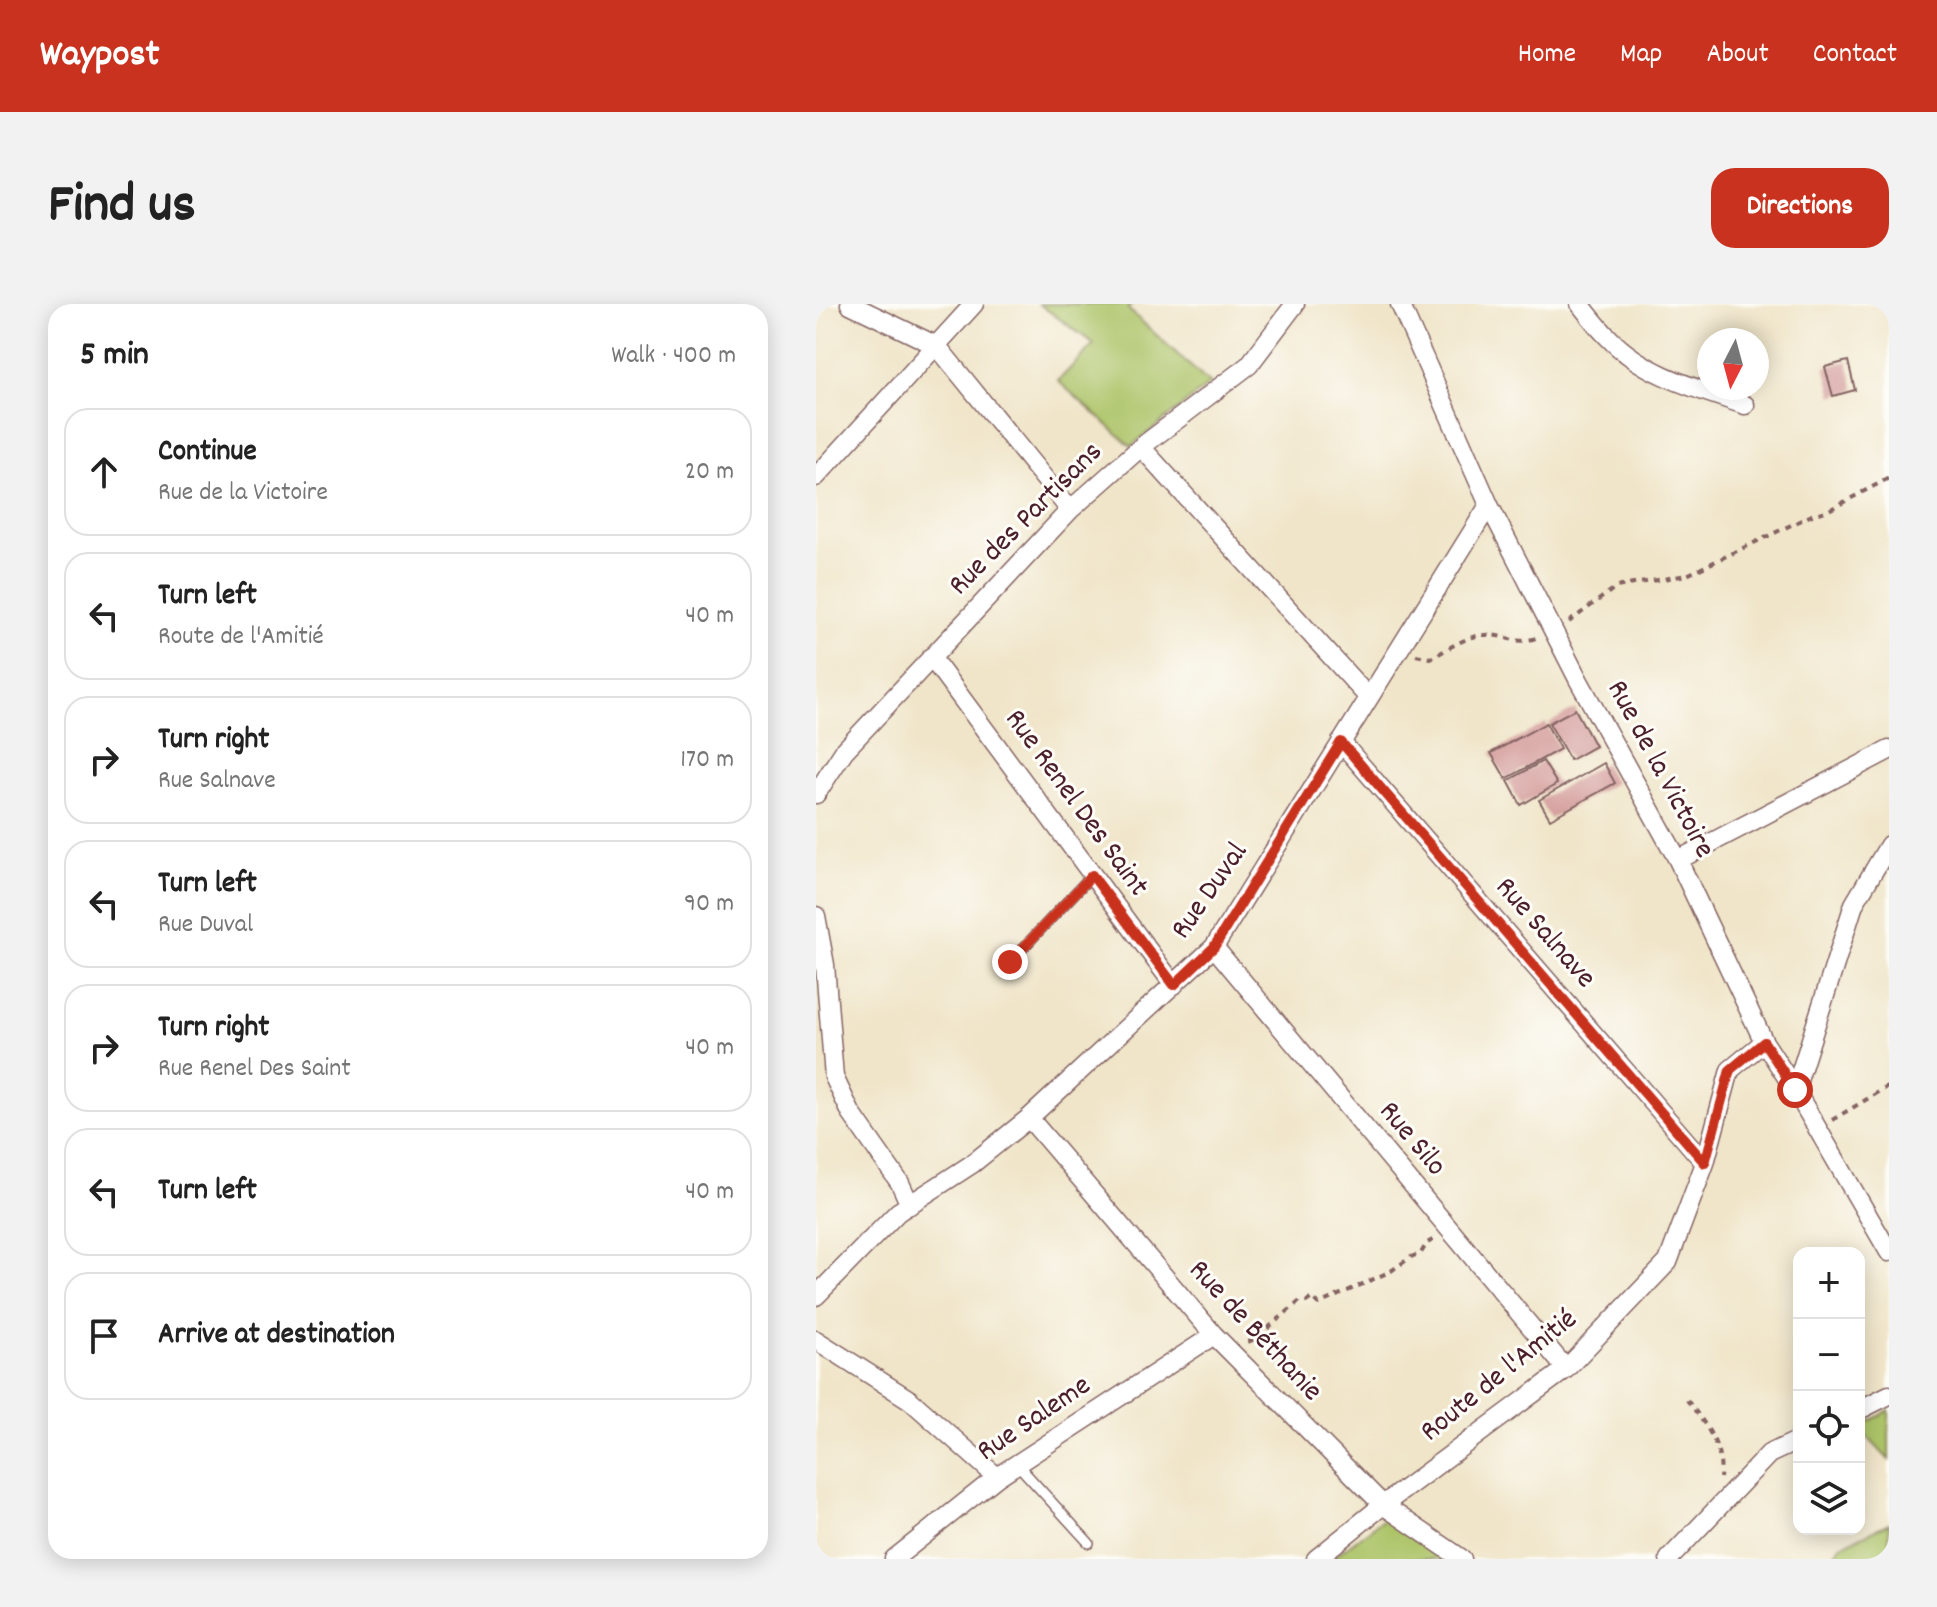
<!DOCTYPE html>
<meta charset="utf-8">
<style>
:root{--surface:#fff;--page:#f2f2f2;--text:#222;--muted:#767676;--line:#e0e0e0;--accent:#c8321e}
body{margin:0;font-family:Dekko,sans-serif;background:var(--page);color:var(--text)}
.controls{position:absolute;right:24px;bottom:24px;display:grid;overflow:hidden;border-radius:16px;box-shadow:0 4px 20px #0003}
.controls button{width:72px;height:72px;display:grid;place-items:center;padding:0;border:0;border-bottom:2px solid var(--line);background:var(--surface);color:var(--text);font:40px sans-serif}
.compass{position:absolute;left:881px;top:24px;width:72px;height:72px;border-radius:50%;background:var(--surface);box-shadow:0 4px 20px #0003;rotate:186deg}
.stop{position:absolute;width:24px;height:24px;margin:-18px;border:6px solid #c8321e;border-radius:50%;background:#fff}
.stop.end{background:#c8321e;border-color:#fff;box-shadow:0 2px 8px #0008}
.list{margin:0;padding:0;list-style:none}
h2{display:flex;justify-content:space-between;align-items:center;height:104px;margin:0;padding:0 32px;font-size:34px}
h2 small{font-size:26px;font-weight:400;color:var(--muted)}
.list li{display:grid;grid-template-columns:52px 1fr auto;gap:24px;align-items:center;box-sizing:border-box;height:128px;margin:0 16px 16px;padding:0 16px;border:2px solid var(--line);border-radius:24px}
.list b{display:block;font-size:30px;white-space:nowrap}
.list p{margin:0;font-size:26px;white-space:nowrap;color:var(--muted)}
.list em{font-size:26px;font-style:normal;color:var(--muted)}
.icon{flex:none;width:44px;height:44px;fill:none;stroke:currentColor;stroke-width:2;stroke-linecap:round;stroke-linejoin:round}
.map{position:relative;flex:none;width:1073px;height:1255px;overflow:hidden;border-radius:24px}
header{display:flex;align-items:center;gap:48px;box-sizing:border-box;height:112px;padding:0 40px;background:var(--accent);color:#fff}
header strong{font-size:38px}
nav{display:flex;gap:44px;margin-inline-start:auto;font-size:28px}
.intro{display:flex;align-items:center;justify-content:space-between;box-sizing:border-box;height:192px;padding:0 48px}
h1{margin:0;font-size:56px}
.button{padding:20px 36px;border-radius:24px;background:var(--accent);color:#fff;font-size:28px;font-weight:700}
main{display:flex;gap:48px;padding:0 48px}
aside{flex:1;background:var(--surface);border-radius:24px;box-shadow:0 4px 20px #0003}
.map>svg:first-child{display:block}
</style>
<header>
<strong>Waypost</strong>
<nav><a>Home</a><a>Map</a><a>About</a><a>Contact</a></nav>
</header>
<div class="intro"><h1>Find us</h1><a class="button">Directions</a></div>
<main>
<aside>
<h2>5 min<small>Walk · 400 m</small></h2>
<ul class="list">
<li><svg class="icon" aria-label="ahead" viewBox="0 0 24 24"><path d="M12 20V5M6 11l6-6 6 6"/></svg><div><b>Continue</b><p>Rue de la Victoire</p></div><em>20 m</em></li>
<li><svg class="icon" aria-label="left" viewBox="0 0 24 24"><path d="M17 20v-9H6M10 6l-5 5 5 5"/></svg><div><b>Turn left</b><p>Route de l'Amitié</p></div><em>40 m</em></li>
<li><svg class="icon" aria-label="right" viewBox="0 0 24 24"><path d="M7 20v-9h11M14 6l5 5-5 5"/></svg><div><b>Turn right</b><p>Rue Salnave</p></div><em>170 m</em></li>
<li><svg class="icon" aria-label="left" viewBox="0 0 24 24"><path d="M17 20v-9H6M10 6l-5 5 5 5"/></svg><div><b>Turn left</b><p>Rue Duval</p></div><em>90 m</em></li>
<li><svg class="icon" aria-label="right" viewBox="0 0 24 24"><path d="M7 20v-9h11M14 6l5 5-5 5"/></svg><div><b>Turn right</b><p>Rue Renel Des Saint</p></div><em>40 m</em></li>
<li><svg class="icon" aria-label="left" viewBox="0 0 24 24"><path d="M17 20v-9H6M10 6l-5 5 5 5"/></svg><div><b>Turn left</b></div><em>40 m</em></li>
<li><svg class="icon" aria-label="arrive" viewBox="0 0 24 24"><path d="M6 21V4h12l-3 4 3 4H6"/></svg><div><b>Arrive at destination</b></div></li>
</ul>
</aside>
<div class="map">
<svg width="1073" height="1255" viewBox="0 0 1073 1255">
<rect width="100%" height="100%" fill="#fdfcf7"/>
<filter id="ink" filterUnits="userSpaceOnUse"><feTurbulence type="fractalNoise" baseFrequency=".0125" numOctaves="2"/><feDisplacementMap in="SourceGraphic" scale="16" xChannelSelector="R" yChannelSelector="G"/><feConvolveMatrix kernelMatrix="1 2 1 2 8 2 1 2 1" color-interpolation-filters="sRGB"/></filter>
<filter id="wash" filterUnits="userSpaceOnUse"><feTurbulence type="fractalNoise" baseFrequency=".006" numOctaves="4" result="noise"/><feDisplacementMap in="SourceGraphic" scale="32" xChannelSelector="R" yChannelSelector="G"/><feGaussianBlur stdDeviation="1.8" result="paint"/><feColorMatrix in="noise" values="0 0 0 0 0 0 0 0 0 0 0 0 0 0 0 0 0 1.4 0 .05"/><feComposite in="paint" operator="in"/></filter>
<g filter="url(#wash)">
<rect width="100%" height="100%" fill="#f0e5c9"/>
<path fill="#adc469" stroke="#7c724a" stroke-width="2" d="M223 0H315L312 5 394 80 315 142 242 77 278 40Z
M1073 1106V1156L1043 1124Z
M573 1211 631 1255H515Z
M1073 1219V1255H1016L1026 1241Z"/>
<g id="blocks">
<path fill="#d29896" d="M1032 57 1039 86 1017 92 1009 63Z
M759 405 779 442 754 456 733 419Z
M730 419 744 445 690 475 675 449Z
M727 457 741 480 705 501 692 477Z
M788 459 799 479 734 515 723 496Z"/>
</g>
</g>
<g filter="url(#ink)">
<use href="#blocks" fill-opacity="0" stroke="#846462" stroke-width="2"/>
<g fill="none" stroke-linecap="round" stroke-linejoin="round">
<defs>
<path id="lane" d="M194 658 276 571
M202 1161 273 1239"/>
<path id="street" d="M34 0 121 42 254 206
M584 0 673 201 763 377 862 556 948 738 979 786 1073 948
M764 0C773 11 782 24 793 34 828 71 882 85 929 101
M325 143 553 394
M0 173 158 0
M115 353 358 681
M525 438 889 859
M0 490 28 447 254 206 325 143 433 61 479 0
M862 556 1073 446
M0 612 9 661 18 773 35 809 84 879 94 901
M398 643 750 1065
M979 786 1038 600 1073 541
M213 814 398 1031 567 1201 646 1255
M0 992 82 908 156 860 213 814 398 643 673 201
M0 1036 94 1096 181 1173
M1043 1106 1073 1091
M78 1255 181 1173 398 1031
M500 1255 567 1201 750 1065 852 958 889 859 914 766 948 738
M853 1255 953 1150 983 1136"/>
</defs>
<use href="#lane" stroke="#846462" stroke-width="12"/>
<use href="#street" stroke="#846462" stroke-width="21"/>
<path stroke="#846462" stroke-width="4" stroke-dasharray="6 6" stroke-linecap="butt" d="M753 318 800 283 871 271 998 210 1011 207 1073 174
M600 351 615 354C631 346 651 331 669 331 690 330 697 342 720 334
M1016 816 1073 782
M432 1038 439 1035 484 997 490 998 496 994 503 1000 575 967 595 953 605 949 611 939 619 935
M871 1096C889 1120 908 1142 904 1174"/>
<use href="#lane" stroke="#fff" stroke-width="9"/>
<use href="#street" stroke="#fff" stroke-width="18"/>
</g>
</g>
<g fill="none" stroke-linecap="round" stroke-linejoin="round" filter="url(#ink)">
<path stroke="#c8321e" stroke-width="10" d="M194 658 276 571 358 681 398 643 525 438 889 859 914 766 948 738 979 786"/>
</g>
<g text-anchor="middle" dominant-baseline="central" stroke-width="6" stroke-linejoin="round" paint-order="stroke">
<g font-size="30" fill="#4a1f2b" stroke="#fdfcf7">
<text transform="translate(211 216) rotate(-45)">Rue des Partisans</text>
<text transform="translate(843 466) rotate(62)">Rue de la Victoire</text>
<text transform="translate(259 500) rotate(54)">Rue Renel Des Saint</text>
<text transform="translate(395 588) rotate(-55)">Rue Duval</text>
<text transform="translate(728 630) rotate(49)">Rue Salnave</text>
<text transform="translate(595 836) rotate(50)">Rue Silo</text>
<text transform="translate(438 1028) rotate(47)">Rue de Béthanie</text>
<text transform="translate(684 1073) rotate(-39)">Route de l'Amitié</text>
<text transform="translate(219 1116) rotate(-34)">Rue Saleme</text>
</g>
</g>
</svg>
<div class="controls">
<button>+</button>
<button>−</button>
<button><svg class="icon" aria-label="locate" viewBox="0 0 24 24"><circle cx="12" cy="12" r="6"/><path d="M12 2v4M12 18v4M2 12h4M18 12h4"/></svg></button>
<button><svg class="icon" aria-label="layers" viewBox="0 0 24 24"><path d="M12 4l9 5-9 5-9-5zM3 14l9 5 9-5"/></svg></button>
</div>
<svg class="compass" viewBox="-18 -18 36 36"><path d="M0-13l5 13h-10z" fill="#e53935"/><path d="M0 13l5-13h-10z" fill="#767676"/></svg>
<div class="stop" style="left:979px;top:786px"></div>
<div class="stop end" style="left:194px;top:658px"></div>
</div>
</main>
